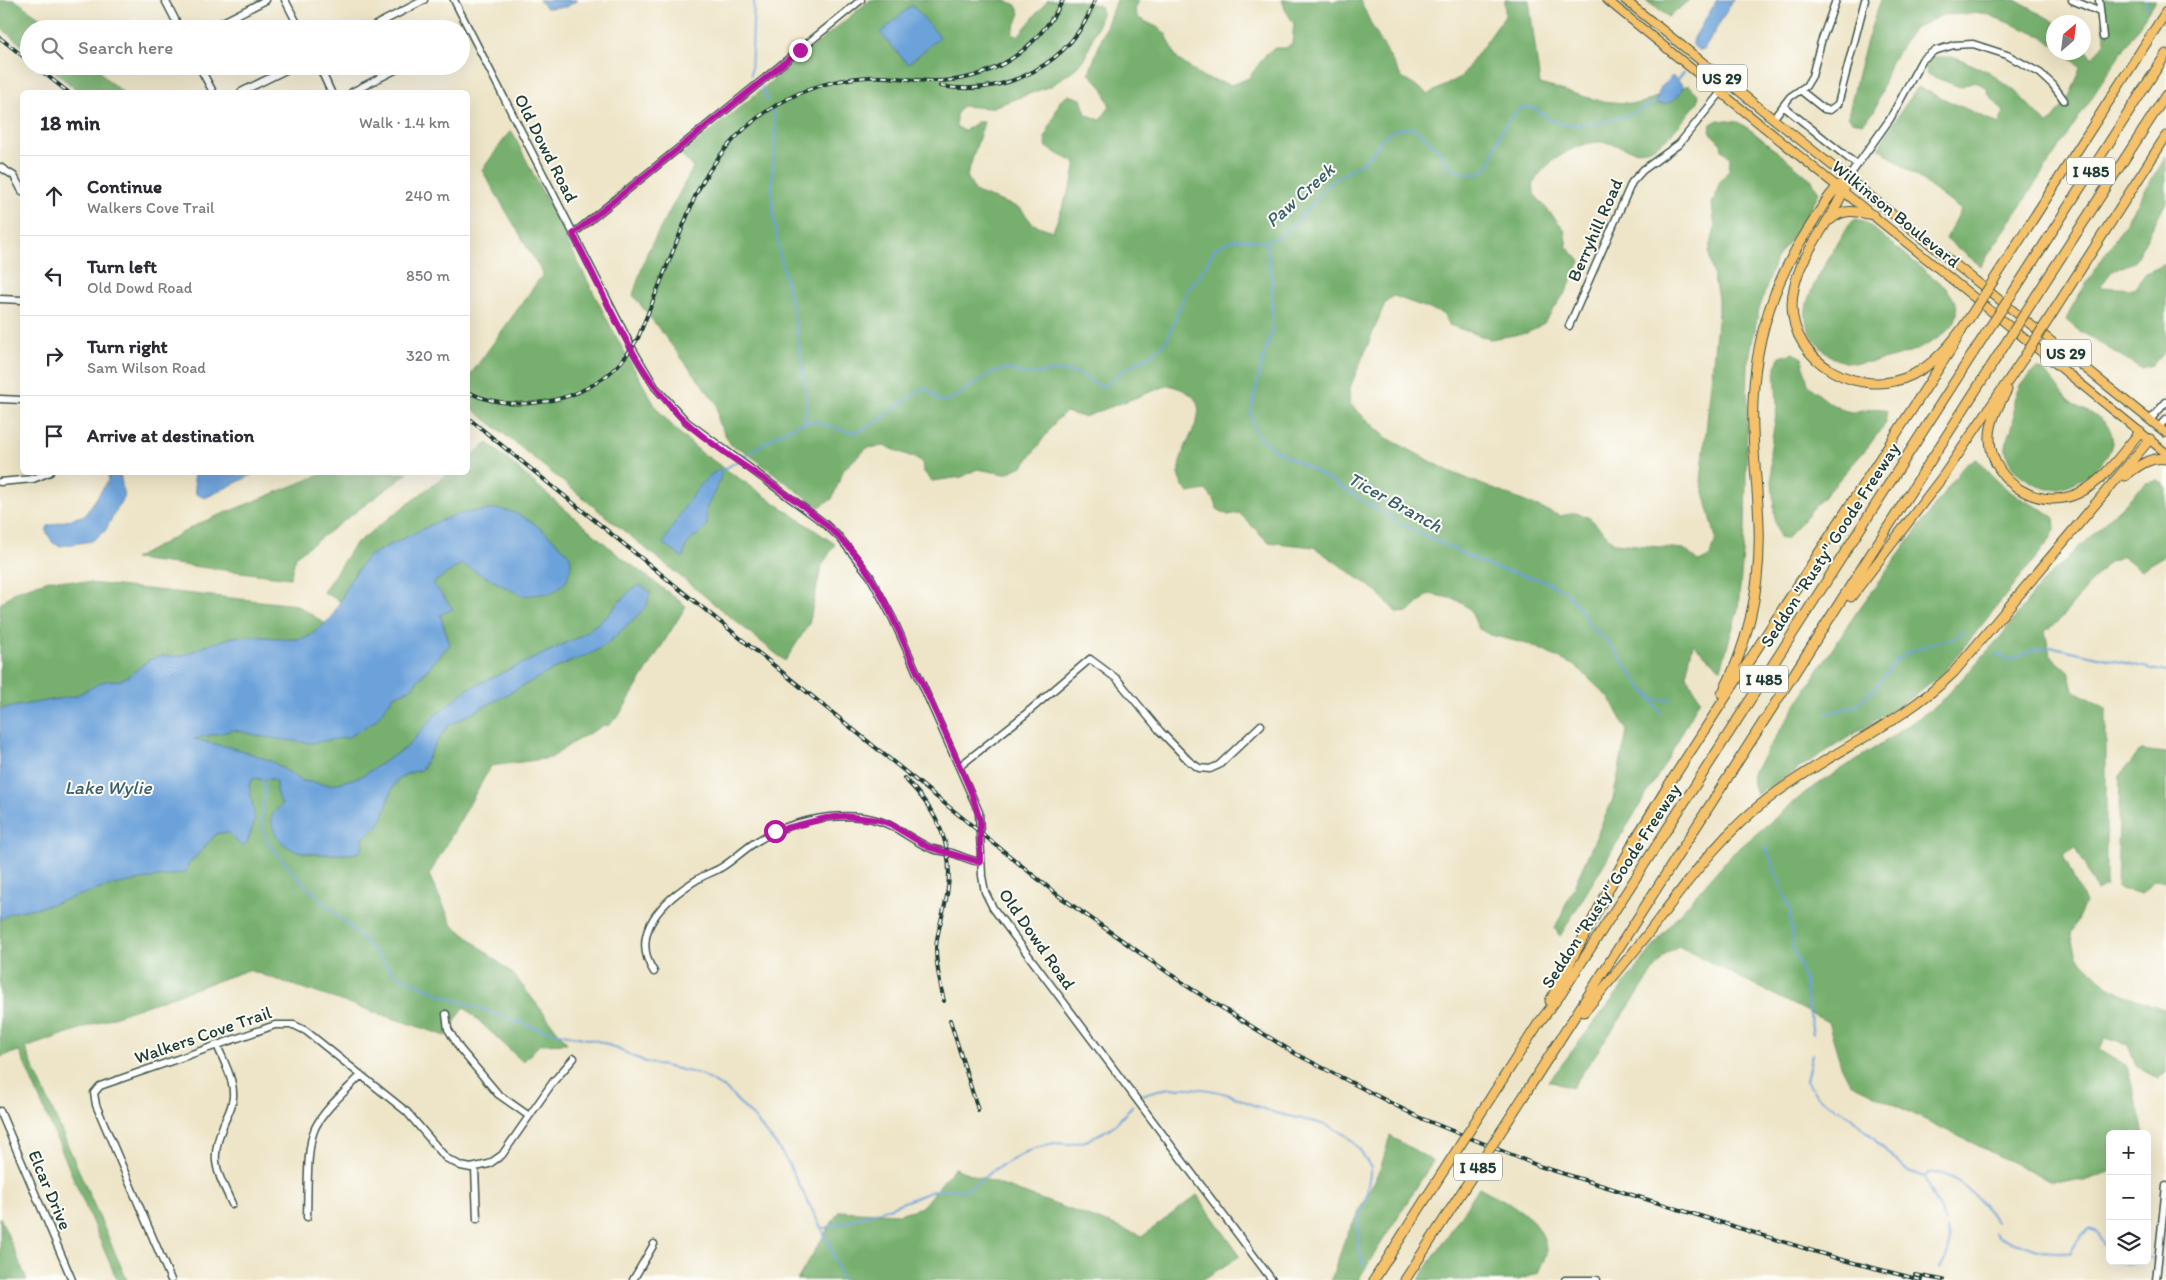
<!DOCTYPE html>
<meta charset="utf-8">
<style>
:root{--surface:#fff;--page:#f7f7f7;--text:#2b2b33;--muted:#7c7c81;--line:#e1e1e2}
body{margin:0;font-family:Itim,sans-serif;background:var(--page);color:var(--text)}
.controls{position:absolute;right:15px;bottom:15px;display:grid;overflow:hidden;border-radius:8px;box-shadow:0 5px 20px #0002}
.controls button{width:45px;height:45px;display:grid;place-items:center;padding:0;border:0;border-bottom:1px solid var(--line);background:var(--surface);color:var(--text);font:25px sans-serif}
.compass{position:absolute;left:2046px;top:15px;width:45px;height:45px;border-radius:50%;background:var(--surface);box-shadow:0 5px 20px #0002;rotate:28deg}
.stop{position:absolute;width:15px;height:15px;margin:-11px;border:4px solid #b5179e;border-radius:50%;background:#fff}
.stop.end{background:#b5179e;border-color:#fff;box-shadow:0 1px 5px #0008}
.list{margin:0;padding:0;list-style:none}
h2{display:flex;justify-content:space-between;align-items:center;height:65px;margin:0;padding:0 20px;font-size:21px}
h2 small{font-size:16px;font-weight:400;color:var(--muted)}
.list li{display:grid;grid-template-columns:32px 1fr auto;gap:15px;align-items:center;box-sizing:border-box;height:80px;padding:0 20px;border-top:1px solid var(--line)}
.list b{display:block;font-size:19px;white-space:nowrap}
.list p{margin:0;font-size:16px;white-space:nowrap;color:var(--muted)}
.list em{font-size:16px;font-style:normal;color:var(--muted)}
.icon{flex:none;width:28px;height:28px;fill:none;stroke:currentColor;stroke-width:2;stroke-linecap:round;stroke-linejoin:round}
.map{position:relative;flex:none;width:2166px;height:1280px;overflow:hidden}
.search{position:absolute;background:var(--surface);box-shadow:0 5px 20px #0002;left:20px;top:20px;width:450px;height:55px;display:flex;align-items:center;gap:12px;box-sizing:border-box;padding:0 18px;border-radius:28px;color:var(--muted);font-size:19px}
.panel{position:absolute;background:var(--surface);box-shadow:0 5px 20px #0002;left:20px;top:90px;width:450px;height:385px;border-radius:8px}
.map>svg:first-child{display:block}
</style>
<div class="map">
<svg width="2166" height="1280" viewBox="0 0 2166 1280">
<rect width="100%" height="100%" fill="#fdfcf7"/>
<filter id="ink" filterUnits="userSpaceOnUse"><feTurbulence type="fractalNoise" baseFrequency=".02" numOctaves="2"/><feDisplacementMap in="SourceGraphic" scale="10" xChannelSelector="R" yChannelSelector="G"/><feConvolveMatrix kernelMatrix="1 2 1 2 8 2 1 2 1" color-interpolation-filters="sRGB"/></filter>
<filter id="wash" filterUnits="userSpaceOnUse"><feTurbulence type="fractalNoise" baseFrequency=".0096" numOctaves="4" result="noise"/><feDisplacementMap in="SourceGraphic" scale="20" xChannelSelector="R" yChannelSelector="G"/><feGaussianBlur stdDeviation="1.12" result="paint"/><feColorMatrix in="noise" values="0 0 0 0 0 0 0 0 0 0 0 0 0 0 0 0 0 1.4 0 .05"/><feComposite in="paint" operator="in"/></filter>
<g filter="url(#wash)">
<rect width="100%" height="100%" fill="#eee5c8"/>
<path fill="#77b06e" stroke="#4b7651" d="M0 0H15L56 29H29V51L0 27Z
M870 0H1003L1015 4 1020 13 1012 34 1018 36 1048 0H1077L1100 6 1102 14 1086 56 1076 68 1051 86 990 108 962 106 956 115V126L964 131 977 122H984L967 176 975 192 1020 208 1033 224 1053 231 1072 183 1076 163 1047 148 1045 138 1060 101 1069 95 1081 99 1086 114 1100 120 1110 107 1103 88 1089 73 1116 0H1139L1135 10 1138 18 1157 27 1166 34 1177 59 1205 78 1232 85 1249 78 1266 54 1274 48H1286L1292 43 1294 24 1286 11 1282 0H1330L1333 2 1336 0H1360L1372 26 1402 78 1429 94 1461 77 1505 16V0H1529L1540 84 1600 101 1638 104 1689 85 1699 95 1698 102C1685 117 1669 142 1649 149 1634 155 1619 144 1604 142 1581 140 1544 161 1534 183 1533 185 1534 191 1534 194L1564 229 1567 247 1580 261 1567 290 1544 323 1527 333 1490 339 1449 325 1443 314 1394 296 1385 303 1349 390 1350 404 1387 438 1451 472 1560 516 1576 513 1590 518 1614 543 1684 549 1699 562 1711 556 1716 538 1701 481 1718 312V298L1709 253 1715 228 1712 204 1720 182 1729 170 1730 157 1722 150 1721 143 1710 133 1711 124 1718 120 1738 122 1752 131 1812 180 1819 193 1805 218 1775 261 1758 313 1748 364 1745 531 1738 609 1721 669 1693 644 1686 675 1700 699 1668 759 1560 936 1555 929 1613 799 1627 731 1610 699 1577 667 1531 645 1491 635 1479 629 1469 608 1455 599 1429 594 1409 612 1397 613 1375 590 1314 547 1268 542 1239 513 1228 515 1217 509 1216 503 1206 490 1188 493C1185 489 1180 482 1179 477 1174 441 1232 402 1169 385L1084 417 1065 412 1056 421 1024 465 1005 474 977 469 962 477 932 481 923 471 922 461 885 446 867 448 844 469 832 499 819 507 743 450 731 445 718 422 717 404 633 295 647 253 693 168 682 155Z
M1645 0H1689L1669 17Z
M1881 0H2015L2055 22H2054L2053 45 2042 36 1984 13 1942 15 1912 30 1890 64 1874 112 1863 123 1852 121 1848 116C1857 77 1866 37 1881 0Z
M2102 0H2156L1981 266 1946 239 1961 210 1879 148 1897 117 1918 87 1999 124 2004 112 1989 95 1986 87 1974 81 1960 87 1927 74 1925 64 1931 57H1955L1989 72 2016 92 2048 125C2064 107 2075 90 2080 66L2063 53 2084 52V47L2093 58 2105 41Z
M48 66H97L107 80 123 92H79Z
M511 130 614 333 657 409 677 431 702 453 835 544 821 567 809 624 785 661 468 405V378L543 274 482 170Z
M2166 156V202L2163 208 2134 262 2112 271 2100 287 2134 289 2146 273 2166 264V351L2152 365 2141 368 2078 330 2066 320 2074 303 2128 219Z
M1856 219 1864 221 1946 288C1952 296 1959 305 1957 315 1951 346 1868 370 1841 361 1830 358 1822 349 1815 340 1808 330 1804 320 1806 308 1810 284 1837 246 1849 224Z
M1794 353 1802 358 1808 385C1821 396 1838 413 1856 412 1869 411 1875 405 1887 411L1885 424 1867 448 1786 539 1780 537 1775 523 1770 452 1777 408 1775 366 1780 357Z
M2038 368C2052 376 2058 390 2069 401 2082 412 2100 413 2109 428 2126 457 2072 491 2048 489 2045 489 2040 486 2038 485 2022 478 2005 466 2006 446 2007 439 2011 431 2013 424 2015 416 2013 409 2014 401 2015 390 2028 374 2038 368Z
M488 443 617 554 686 606 620 714 607 727 606 724 572 743 551 758 491 766 429 875 452 924 514 975 567 1043 540 1044 523 1062 464 1007 446 1036 248 970 25 1048 127 1280H117L19 1051 0 1057V920L11 913 45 906 113 885 185 872 188 865 217 833H229L247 843 252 829 249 784 254 778 263 780 272 779 276 782V792L303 853C312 855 352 856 359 852 364 849 363 842 364 837 369 832 375 830 379 824 394 799 384 776 422 770L433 748 448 726 560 666 592 653 607 644 638 615 650 592 646 589 619 601 606 617 579 637 468 689 435 715 407 747 362 776 331 785 302 781 273 762 241 750 192 739 234 730 269 738 375 721 394 696 411 689 450 644 440 614 453 609 432 584 461 563 523 596 561 546 540 528 527 520 496 509 458 514 433 524 374 553 356 571 340 601 323 592 354 545 448 473 468 472V458Z
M1977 459C1989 473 2004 489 2020 498 2032 505 2044 509 2054 518L2055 529 2050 540 1945 671 1910 699 1756 795 1751 776 1819 669 1856 613 1966 463Z
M327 472 408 473 296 556 290 578 134 559 200 523Z
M2158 481 2166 486V555L2141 570 2123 556 2107 563 2058 622 2045 631 2050 655 2068 671 2073 690 2106 708V886L2097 891 2076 847 2063 855 2085 903 2071 933 2077 956 2106 985 2128 996 2166 1010V1073L2158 1078 2136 1066 2128 1045 2105 1038 2100 1049 2127 1066 2144 1134H2110V1172L2084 1181 2048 1180 1850 1083 1841 1065 1828 1022 1678 946 1664 956 1572 1088 1549 1081 1670 925 1730 856 1806 792 1890 738 1939 704 2002 635 2040 585 2146 483Z
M52 579 297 605 326 624 308 637 300 639 255 636 234 637 202 647 182 656H162L150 659 130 675 120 680 104 681 75 696 0 709V604L16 591Z
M2141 750 2166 753V881L2154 880 2142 894 2117 888 2120 775Z
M1390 1136 1433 1161 1358 1280H1331L1345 1239 1381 1167Z
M954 1168 1143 1236 1197 1195 1240 1256 1202 1280H797L839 1211 899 1214 922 1207Z
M1479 1187C1504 1201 1546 1217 1546 1252 1546 1258 1540 1267 1538 1273L1518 1280H1419Z
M0 1217 27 1280H0Z"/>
<path fill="#6ca2da" stroke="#467087" d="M539 0H577L567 7 546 8Z
M1717 0H1733L1704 50C1697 51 1693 47 1692 41Z
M912 5 940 37 908 64 880 33Z
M1672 76 1683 85C1680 99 1669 106 1656 103L1660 88Z
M721 470 720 480 706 509 707 525C696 540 687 535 683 558L663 544C672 527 703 471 721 470Z
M109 473H120L124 496 105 531 92 541 60 546 53 543 46 531 48 526 85 515 108 481Z
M193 473V472L253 473 252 475 205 498 196 494Z
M496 509C525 510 550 536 570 555L571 566 566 582 551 593 523 596 461 564 433 583 453 609 440 615 450 644 410 689 394 696 375 721 349 737 311 743 269 738 234 730 194 739 241 750 273 762 302 781 331 785 362 776 407 747 435 715 468 689 579 637 606 617 631 590 641 585 650 592 647 605 638 615 607 644 592 653 560 666 448 726 433 748 421 770C384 776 394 799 379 824 376 830 369 832 364 837L362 848 359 852C351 855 341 854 332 854 308 854 282 854 273 828 268 817 274 812 282 805L276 792V782L272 779 263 780 254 778 249 784 255 820 247 843 241 846 229 833H217L188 865 186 872 113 885 45 906 11 913 0 920V709L75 696 104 681 120 680 130 675 150 659 162 656H182L202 647 234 637 255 636 293 640 308 637 320 628 332 617 350 581 366 558 374 553 433 524 458 514Z"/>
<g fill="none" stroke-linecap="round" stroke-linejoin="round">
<path stroke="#6ca2da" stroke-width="2" d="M2146 0 2147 8
M751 75 754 0
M1677 81 1684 72
M762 87 768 101
M772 110C780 137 771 162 772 189 773 229 782 267 792 305 796 321 798 338 800 354 804 377 808 399 805 422
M1266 241 1272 282V330L1261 366 1251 413 1253 427 1261 439 1277 451 1320 474 1401 524 1491 567 1545 581 1567 593 1582 611 1591 627 1611 645 1644 691 1657 700 1671 699
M721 471C749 456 773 433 803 423 818 418 836 431 851 432 870 433 905 399 922 389H927L938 400 945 401 956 397 990 373 1007 369 1028 375 1055 371 1070 372 1079 374 1100 386 1108 384 1124 369 1150 356 1167 340 1186 292 1200 275 1213 252 1219 245 1237 239 1266 241 1279 237 1297 222 1330 182 1363 162 1373 152 1383 137 1396 129 1411 128 1417 130 1439 150 1448 166 1464 173 1479 174 1490 165 1498 139 1504 127 1512 116 1524 107C1539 106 1544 120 1558 123 1588 130 1630 117 1656 102
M1997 654 2010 661 2031 651 2053 647 2166 672
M1646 694 1661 713
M1826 713 1854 707 1876 687 1895 661 1909 652 1933 643 1953 639 1964 631
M263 780 265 791 261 822 267 842 305 885 360 936 395 974 444 996 539 1029 602 1042 646 1062 700 1074 727 1090 754 1118 778 1147 788 1163 830 1245 842 1280
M1766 847 1790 909 1793 947 1803 974 1813 1034
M1812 1054 1806 1081 1817 1096 1851 1117 1906 1170 1924 1177 1945 1222
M1143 1095C1167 1084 1205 1087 1230 1095 1247 1102 1262 1110 1280 1114 1303 1120 1324 1121 1345 1135 1357 1143 1364 1156 1371 1168L1365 1203 1358 1220V1245L1364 1266
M1924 1177 1929 1173C1957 1170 1982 1202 1996 1222
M822 1229 878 1212 938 1189 967 1190 995 1169 1032 1149 1054 1143 1070 1144 1086 1141 1105 1131 1115 1125 1133 1105
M1995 1233 1998 1237 2041 1251 2070 1253 2082 1234 2089 1229 2097 1232 2110 1256
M2147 1257 2156 1259
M2117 1261 2126 1264 2143 1261
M1940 1268C1949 1253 1952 1247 1947 1229"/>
</g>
</g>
<g filter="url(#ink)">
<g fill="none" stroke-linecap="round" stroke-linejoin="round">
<defs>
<path id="minor" d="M165 0 180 29
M285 0 300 29
M454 0 632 348 655 387 687 422 824 523 840 538 870 576 893 619 979 812 982 876 985 892 993 908 1272 1280
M2072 0 2100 12
M2099 0 2103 37
M209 29 266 0
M368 29 424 0
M199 66 213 92
M319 66 331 92
M1800 90 1824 109 1830 110 1838 104 1865 0
M241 92 294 66
M352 92 403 66
M1783 106 1857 165
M1773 119 1790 97 1806 86 1812 76 1821 42 1836 0
M0 167 14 176 22 191
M1848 178 1890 119 1922 60 1934 51 1954 45 1973 44 2007 55 2040 73 2053 85 2064 100
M573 234 861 0
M0 299 22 300
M1569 326 1632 182 1643 170 1679 144 1722 91
M0 399 22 400
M2150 420 2166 402
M2159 427 2166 419
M0 482 33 479 50 472
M960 766 1022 717 1090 659 1117 679 1160 731 1189 761 1199 768 1210 769 1219 765 1261 725
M654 972C628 932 665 899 698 879 706 874 714 872 722 867 735 859 745 848 759 840 787 822 828 814 861 817 891 820 904 836 930 848 937 851 944 851 952 853 962 856 970 861 981 862
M446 1014 448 1029 460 1049 498 1094 529 1116
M217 1045C223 1060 233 1077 233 1093 234 1104 228 1114 224 1123 209 1160 216 1169 232 1204
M0 1111 72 1280
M475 1168 477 1219
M307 1217C308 1193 306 1148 315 1128 325 1108 346 1091 361 1075
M171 1280 96 1105 94 1093 100 1086 275 1025H294L306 1031 407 1112 446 1158 461 1166 471 1168 489 1164 502 1155 553 1082 574 1058
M633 1280 654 1244
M1565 1280H1597
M2156 1280 2166 1186"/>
<path id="major" d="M1607 0 2166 453
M1625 0 2166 433"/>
<path id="highway" d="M1848 178C1835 223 1793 255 1792 305 1792 364 1861 400 1912 375 1935 364 1954 341 1968 320
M1830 220C1844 208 1855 211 1873 215
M1999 272 2166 12
M2016 288 2166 54
M2032 302 2166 95
M2050 317 2166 136
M2007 390C1999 405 1989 422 1990 440 1992 483 2040 512 2079 493 2104 481 2122 453 2140 432
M2125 476C2137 467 2150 456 2166 459
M1851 597 1944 475 2023 359
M1722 694C1749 642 1761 585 1759 526 1758 485 1751 443 1753 402 1755 341 1774 282 1807 231 1820 212 1829 191 1848 178
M1550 1001 1633 843 1668 786 1953 346 1962 329
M1584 1012C1607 984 1631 956 1653 927 1689 879 1724 831 1773 795 1832 751 1901 724 1954 672L2150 439
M1484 1108 1538 1024 1561 994 1986 333
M1509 1119 2004 346
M1374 1280 1428 1195
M1405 1280 1447 1215"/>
</defs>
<use href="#minor" stroke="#3e564a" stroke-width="9"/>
<use href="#major" stroke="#3e564a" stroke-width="10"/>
<use href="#highway" stroke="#3e564a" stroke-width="11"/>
<use href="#minor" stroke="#fff" stroke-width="6"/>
<use href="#major" stroke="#f5c16b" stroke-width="8"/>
<use href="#highway" stroke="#f5c16b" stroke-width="9"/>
<defs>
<path id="rail" d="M0 38 29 61
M35 66 68 92
M940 86C1006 97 1071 65 1095 0
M468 392C508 412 567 405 603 378 618 368 629 353 638 338L696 194C730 126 791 82 868 77 890 75 911 81 932 81 991 82 1036 51 1063 0
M468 418 1059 896 1190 988 1296 1054 1418 1117 1539 1166 1839 1259 1921 1280
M904 778C938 811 955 847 947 895 944 913 937 930 936 948 936 966 940 984 944 1001
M950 1020 978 1110
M1915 1275 1943 1280"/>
</defs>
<use href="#rail" stroke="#1f3d34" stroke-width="4"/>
<use href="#rail" stroke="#fdfcf7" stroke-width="2" stroke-dasharray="5.5" stroke-linecap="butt"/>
<defs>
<path id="highway-bridge" d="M1968 320 1999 272
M1986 333 2016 288
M2004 346 2032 302
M2023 359 2050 317
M1428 1195 1484 1108
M1447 1215 1509 1119"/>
</defs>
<use href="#highway-bridge" stroke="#3e564a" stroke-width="11" stroke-linecap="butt"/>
<use href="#highway-bridge" stroke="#f5c16b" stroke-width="9"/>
</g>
</g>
<g fill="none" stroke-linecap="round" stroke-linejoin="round" filter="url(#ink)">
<path stroke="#b5179e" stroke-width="6" d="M775 831 826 818 844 816 879 820 890 824 928 847 980 862V820L971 792C952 748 932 704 912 661 896 625 881 588 857 557 811 499 739 470 685 421 636 376 604 293 573 234L800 50"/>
</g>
<g text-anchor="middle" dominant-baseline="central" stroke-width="4" stroke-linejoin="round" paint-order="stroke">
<g fill="#fdfcf7" stroke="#62766e" stroke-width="1">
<rect x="1697" y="64.5" width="50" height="27" rx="4"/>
<rect x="2067" y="157.5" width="48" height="27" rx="4"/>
<rect x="2041" y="339.5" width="50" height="27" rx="4"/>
<rect x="1740" y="665.5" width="48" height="27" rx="4"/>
<rect x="1454" y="1153.5" width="48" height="27" rx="4"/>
</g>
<g font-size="16" font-weight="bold" fill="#1f3d34">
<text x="1722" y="78">US 29</text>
<text x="2091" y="171">I 485</text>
<text x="2066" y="353">US 29</text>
<text x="1764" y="679">I 485</text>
<text x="1478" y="1167">I 485</text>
</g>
<g font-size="18" fill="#1f3d34" stroke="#fdfcf7">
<text transform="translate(546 148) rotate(63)">Old Dowd Road</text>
<text transform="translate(1896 214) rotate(39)">Wilkinson Boulevard</text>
<text transform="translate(1595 230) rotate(-66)">Berryhill Road</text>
<text transform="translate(1830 545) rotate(-57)">Seddon "Rusty" Goode Freeway</text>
<text transform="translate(1611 886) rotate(-57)">Seddon "Rusty" Goode Freeway</text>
<text transform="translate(1037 939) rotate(55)">Old Dowd Road</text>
<text transform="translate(203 1035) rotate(-19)">Walkers Cove Trail</text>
<text transform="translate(50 1190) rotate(67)">Elcar Drive</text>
</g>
<g font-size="19" font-style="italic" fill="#3a606e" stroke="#fdfcf7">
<text transform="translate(1300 195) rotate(-42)">Paw Creek</text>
<text transform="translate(1395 502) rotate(29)">Ticer Branch</text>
<text x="108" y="787">Lake Wylie</text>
</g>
</g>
</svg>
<div class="controls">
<button>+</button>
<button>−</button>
<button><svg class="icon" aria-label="layers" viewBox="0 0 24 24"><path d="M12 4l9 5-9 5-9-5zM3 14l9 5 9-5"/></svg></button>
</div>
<svg class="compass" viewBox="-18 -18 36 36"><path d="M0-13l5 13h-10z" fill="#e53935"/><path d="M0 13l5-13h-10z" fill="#7c7c81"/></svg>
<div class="stop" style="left:775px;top:831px"></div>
<div class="stop end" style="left:800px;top:50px"></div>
<div class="search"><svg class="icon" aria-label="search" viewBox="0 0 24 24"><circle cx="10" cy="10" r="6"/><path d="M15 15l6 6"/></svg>Search here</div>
<section class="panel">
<h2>18 min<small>Walk · 1.4 km</small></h2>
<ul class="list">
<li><svg class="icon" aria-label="ahead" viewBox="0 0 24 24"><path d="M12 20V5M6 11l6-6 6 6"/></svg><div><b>Continue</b><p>Walkers Cove Trail</p></div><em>240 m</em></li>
<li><svg class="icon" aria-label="left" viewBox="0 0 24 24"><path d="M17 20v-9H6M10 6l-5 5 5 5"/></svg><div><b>Turn left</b><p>Old Dowd Road</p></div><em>850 m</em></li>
<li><svg class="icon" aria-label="right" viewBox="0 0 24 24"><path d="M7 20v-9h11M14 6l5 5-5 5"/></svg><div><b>Turn right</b><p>Sam Wilson Road</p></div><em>320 m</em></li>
<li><svg class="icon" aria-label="arrive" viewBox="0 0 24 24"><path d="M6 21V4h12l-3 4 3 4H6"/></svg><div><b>Arrive at destination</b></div></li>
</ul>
</section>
</div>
